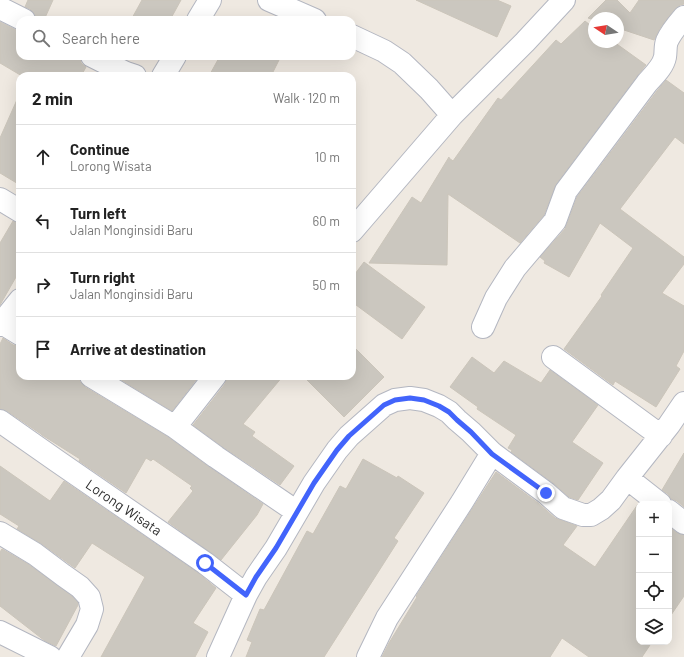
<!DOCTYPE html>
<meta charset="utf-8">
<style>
:root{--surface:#fff;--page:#f6f6f6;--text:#222;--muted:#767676;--line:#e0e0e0}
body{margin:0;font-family:Barlow,sans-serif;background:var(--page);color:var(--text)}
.controls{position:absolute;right:12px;bottom:12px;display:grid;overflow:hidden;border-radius:8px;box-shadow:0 4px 16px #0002}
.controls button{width:36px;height:36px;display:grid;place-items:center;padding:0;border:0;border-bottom:1px solid var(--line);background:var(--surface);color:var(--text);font:20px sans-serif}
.compass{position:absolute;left:588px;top:12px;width:36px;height:36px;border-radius:50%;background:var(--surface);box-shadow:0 4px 16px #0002;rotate:282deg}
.stop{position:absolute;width:12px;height:12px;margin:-9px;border:3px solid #4264fb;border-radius:50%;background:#fff}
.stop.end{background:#4264fb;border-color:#fff;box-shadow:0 1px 4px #0008}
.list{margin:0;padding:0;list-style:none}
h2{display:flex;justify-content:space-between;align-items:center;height:52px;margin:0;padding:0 16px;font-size:17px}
h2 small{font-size:13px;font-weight:400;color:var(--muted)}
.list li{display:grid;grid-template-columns:26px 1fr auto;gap:12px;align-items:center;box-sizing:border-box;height:64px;padding:0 16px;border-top:1px solid var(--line)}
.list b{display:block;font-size:15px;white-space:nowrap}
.list p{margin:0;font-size:13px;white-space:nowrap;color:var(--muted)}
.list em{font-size:13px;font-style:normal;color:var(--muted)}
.icon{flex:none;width:22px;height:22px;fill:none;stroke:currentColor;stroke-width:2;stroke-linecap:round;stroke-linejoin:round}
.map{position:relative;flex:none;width:684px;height:657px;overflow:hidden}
.search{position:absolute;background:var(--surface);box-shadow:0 4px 16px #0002;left:16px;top:16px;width:340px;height:44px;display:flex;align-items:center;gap:10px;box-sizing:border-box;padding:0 14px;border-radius:12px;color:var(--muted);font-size:15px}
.panel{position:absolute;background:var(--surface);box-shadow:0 4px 16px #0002;left:16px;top:72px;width:340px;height:308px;border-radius:12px}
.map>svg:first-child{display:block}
</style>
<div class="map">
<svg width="684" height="657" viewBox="0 0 684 657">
<rect width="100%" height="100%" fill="#efe9e1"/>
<path fill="#cbc7bf" stroke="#cbc5ba" d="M28 0H53L44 20H36L34 13 30 9 25 7Z
M142 0H181L170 20H131Z
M416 0H497L511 6 497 37Z
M606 0H617L630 13 639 0H684V4L680 5 675 9 670 15 660 28 654 40 618 28V18H594V20L588 18Z
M585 21 594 28V42H614L646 65 637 76 556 184 544 215 520 243 448 194 447 265 369 263 412 197 421 203 449 157V158L453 161 498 98 501 100 556 40 561 44Z
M0 22 20 32V56H80L81 63 86 67 81 76H22L0 63Z
M220 56H281L271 76H209Z
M666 80 684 93V144L675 137 620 209 684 257V264L662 293 684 306V351L676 366 680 369 656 407 615 381 613 385 564 349 602 296 601 295 633 248 600 223 569 277 544 263 545 261 540 257 565 229 577 197 657 91Z
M20 93V185L0 173V138Z
M13 221 20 223V270L0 305V243Z
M364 262 425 307 402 339 352 302V278Z
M3 338 13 345 20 346V376H79L80 382 85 387 168 437 209 467 263 504 257 515 221 560 168 522 193 491 190 488 192 486 153 459 151 461 146 458 126 493 79 461 80 459 42 435 41 434 7 411 0 409V344Z
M352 345 384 377 344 417 303 376H352Z
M472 357 494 373 504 361 541 383 550 370 598 405 572 442 603 463 578 500 569 497 553 483 511 452 512 450 508 448 516 435 477 409 478 407 450 387Z
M115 376H199L172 411Z
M227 376H283L243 424 255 432 252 436 294 466 280 485 223 447 193 425 225 384Z
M684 453V507L677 501 671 499 668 494 662 490Z
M363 459 397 478 398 476 424 493 394 538 398 541 324 657H246L252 642 247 640 260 609 264 610 307 531 313 534 340 486 346 489Z
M0 466 50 501 64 481 198 573 216 588 193 623 208 632 195 657H101L145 577 92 543 75 568 42 544 17 529 19 526 0 514Z
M496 472 538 503 555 518 577 526 563 545 595 567 638 504H639V642H652L642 657H589L562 638 550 657H382L389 643 417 597 416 596Z
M669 527 677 533 684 535V596L669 618Z
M2 549 28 564 72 596 78 603V605L56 646 45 641 0 606V552Z"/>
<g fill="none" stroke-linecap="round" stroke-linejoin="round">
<defs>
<path id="minor" d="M269 0 315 20
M0 8 24 20
M198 20 210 0
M352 36 384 51 402 63 429 89 452 115
M92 56 126 73 135 76
M163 76 175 56
M0 199 20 211
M352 231 452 115 525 42 564 0
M2 323 20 334
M0 325 20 300
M483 327 496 298 515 268 555 221 566 191 647 83C654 75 663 67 665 57 666 51 665 46 667 41 671 32 678 24 684 17
M553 357 661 436
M91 376 175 427 216 457 297 512
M0 421 57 461 205 563 246 595
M175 427 215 376
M627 478 660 504
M669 511 684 523
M0 533 35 554 63 575 80 587 89 597 92 609 87 625 68 657
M0 632 50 657
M218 657 246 595 256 577 276 548 314 483 337 450 349 436 384 405 395 400 410 398 424 400 439 406 449 412 457 420 471 432 492 453 546 493 563 508 583 515H591L601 509 611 500 627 478 669 425 684 403
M368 657 387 618 462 502 492 453"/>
</defs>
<use href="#minor" stroke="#b4b7c1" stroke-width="24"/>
<use href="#minor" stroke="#fff" stroke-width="22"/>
</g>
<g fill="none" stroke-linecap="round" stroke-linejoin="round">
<path stroke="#4264fb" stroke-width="5" d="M205 563 246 595 256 577 276 548 314 483 337 450 349 436 384 405 395 400 410 398 424 400 439 406 449 412 457 420 471 432 492 454 546 493"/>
</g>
<g text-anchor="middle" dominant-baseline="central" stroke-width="4" stroke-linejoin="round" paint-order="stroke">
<g font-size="14" fill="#2e2e2e" stroke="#fff">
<text transform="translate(124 507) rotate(34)">Lorong Wisata</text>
</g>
</g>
</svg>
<div class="controls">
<button>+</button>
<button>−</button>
<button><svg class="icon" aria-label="locate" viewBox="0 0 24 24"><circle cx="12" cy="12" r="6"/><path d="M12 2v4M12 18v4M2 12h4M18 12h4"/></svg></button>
<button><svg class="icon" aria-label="layers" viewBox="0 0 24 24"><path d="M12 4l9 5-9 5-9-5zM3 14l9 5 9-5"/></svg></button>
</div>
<svg class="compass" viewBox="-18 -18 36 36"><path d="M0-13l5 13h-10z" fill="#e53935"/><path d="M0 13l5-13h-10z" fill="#767676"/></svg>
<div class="stop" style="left:205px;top:563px"></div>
<div class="stop end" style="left:546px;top:493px"></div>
<div class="search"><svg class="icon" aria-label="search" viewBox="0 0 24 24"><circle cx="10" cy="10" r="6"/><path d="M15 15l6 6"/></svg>Search here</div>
<section class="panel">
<h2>2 min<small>Walk · 120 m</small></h2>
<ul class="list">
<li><svg class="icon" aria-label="ahead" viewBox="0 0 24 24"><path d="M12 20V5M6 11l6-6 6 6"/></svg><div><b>Continue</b><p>Lorong Wisata</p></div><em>10 m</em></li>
<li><svg class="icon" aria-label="left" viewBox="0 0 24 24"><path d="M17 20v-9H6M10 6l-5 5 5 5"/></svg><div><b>Turn left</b><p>Jalan Monginsidi Baru</p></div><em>60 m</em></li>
<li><svg class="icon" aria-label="right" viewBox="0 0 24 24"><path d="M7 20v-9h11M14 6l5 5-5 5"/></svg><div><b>Turn right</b><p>Jalan Monginsidi Baru</p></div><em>50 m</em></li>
<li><svg class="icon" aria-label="arrive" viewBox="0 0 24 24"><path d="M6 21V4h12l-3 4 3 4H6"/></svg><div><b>Arrive at destination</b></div></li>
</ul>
</section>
</div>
